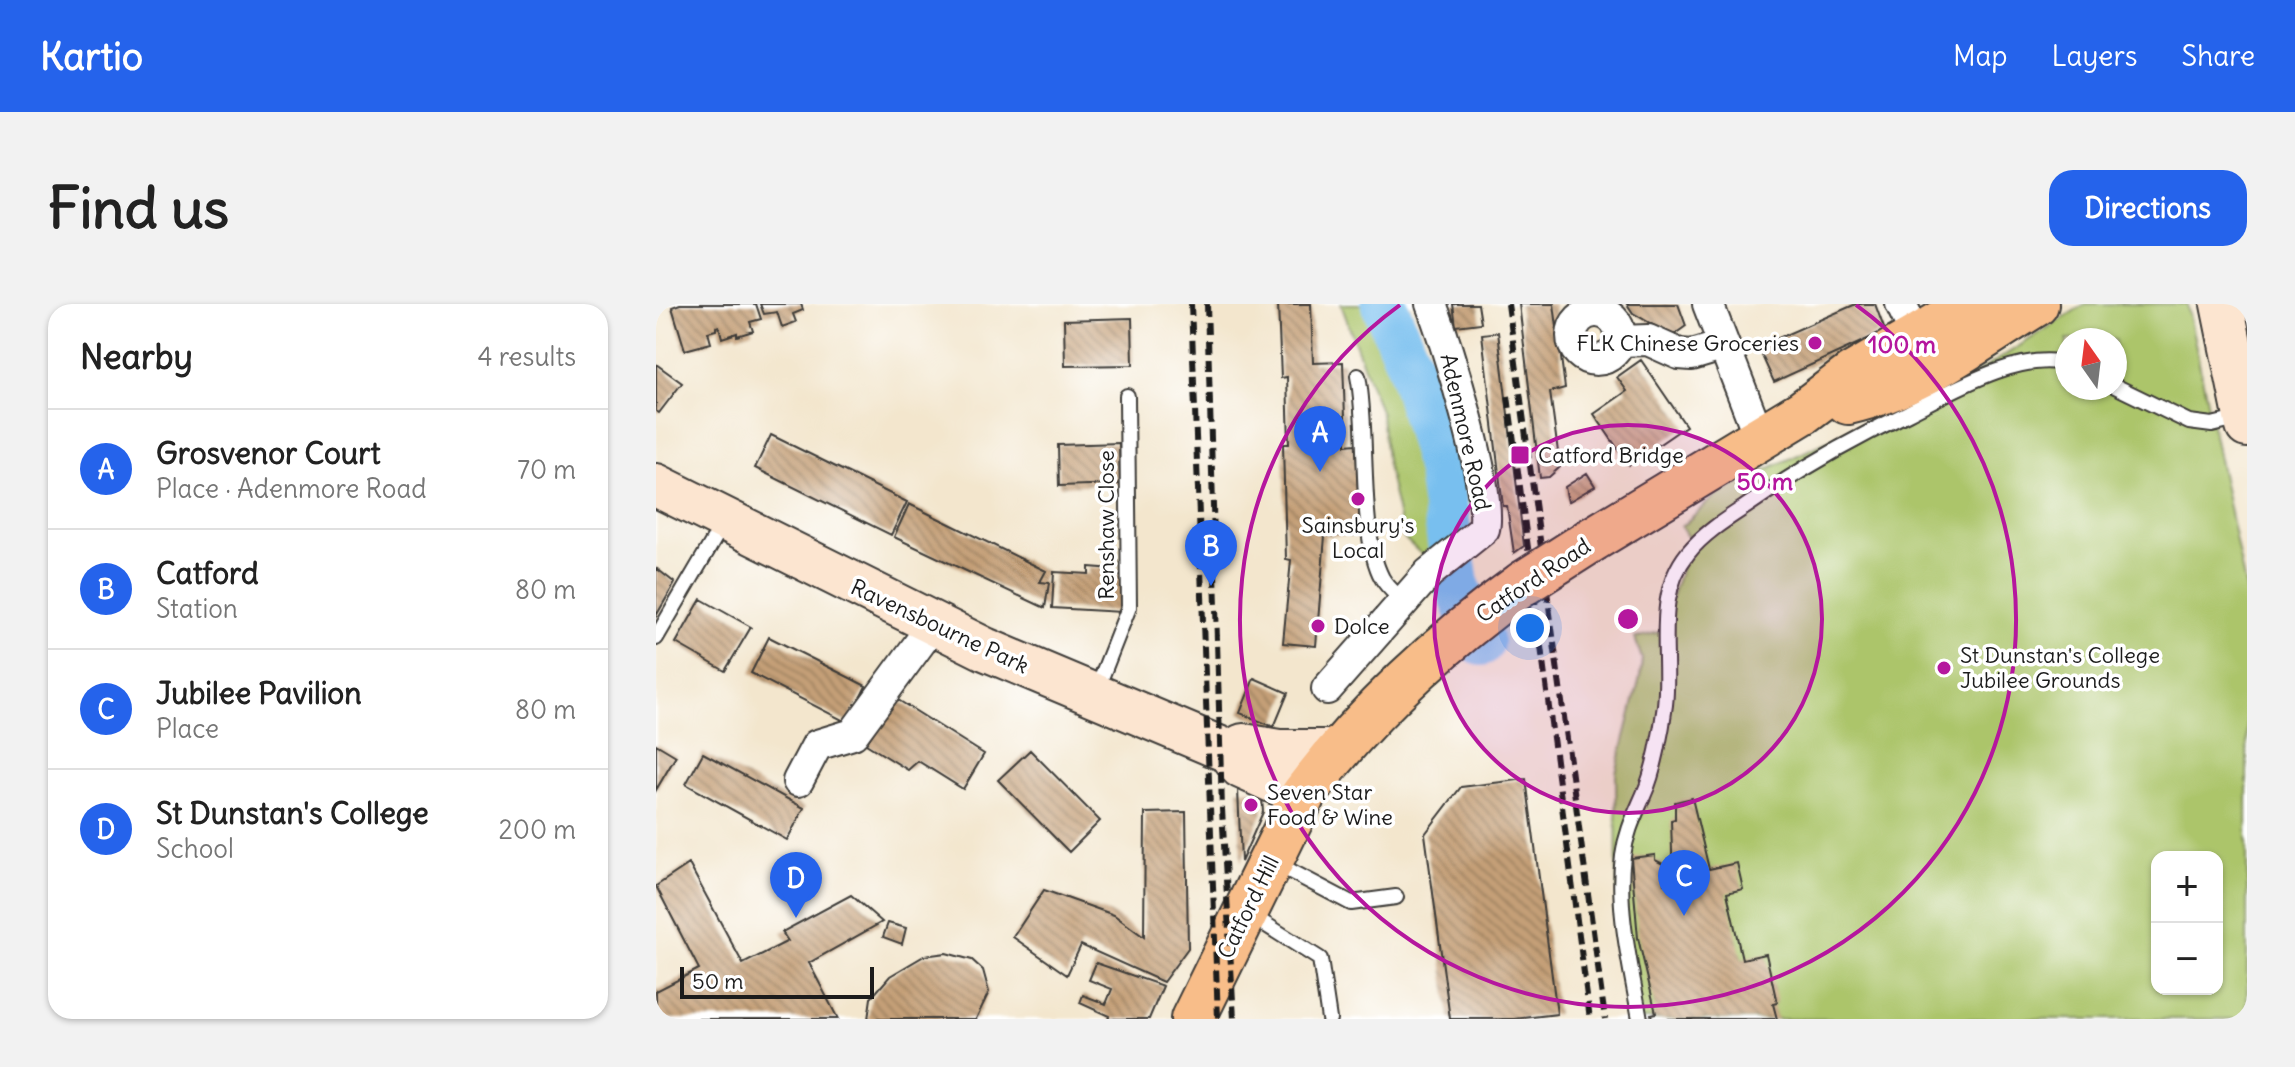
<!DOCTYPE html>
<meta charset="utf-8">
<style>
:root{--surface:#fff;--page:#f2f2f2;--text:#222;--muted:#767676;--line:#e0e0e0;--accent:#2563eb}
body{margin:0;font-family:Delius,sans-serif;background:var(--page);color:var(--text)}
.controls{position:absolute;right:24px;bottom:24px;display:grid;overflow:hidden;border-radius:16px;box-shadow:0 2px 6px #0004}
.controls button{width:72px;height:72px;display:grid;place-items:center;padding:0;border:0;border-bottom:2px solid var(--line);background:var(--surface);color:var(--text);font:40px sans-serif}
.compass{position:absolute;left:1399px;top:24px;width:72px;height:72px;border-radius:50%;background:var(--surface);box-shadow:0 2px 6px #0004;rotate:346deg}
.scale{position:absolute;left:24px;bottom:20px;width:194px;box-sizing:border-box;padding-left:8px;border:4px solid #1c1c1c;border-top:0;font-size:22px;line-height:28px;white-space:nowrap;color:#1c1c1c;-webkit-text-stroke:6px #fff;paint-order:stroke}
.you{position:absolute;left:874px;top:324px;width:28px;height:28px;margin:-20px;border:6px solid #fff;border-radius:50%;background:#1a73e8;box-shadow:0 0 0 12px #1a73e833}
.badge{display:grid;place-items:center;width:52px;height:52px;border-radius:50%;background:var(--accent);color:#fff;font-size:26px;font-weight:700}
.pin{position:absolute;translate:-50% -66px;filter:drop-shadow(0 2px 4px #0008)}
.pin::after{content:'';position:absolute;top:42px;width:28px;height:24px;background:inherit;clip-path:polygon(0 0,100% 0,50% 100%)}
.list{margin:0;padding:0;list-style:none}
h2{display:flex;justify-content:space-between;align-items:center;height:104px;margin:0;padding:0 32px;font-size:34px}
h2 small{font-size:26px;font-weight:400;color:var(--muted)}
.list li{display:grid;grid-template-columns:52px 1fr auto;gap:24px;align-items:center;box-sizing:border-box;height:120px;padding:0 32px;border-top:2px solid var(--line)}
.list b{display:block;font-size:30px;white-space:nowrap}
.list p{margin:0;font-size:26px;white-space:nowrap;color:var(--muted)}
.list em{font-size:26px;font-style:normal;color:var(--muted)}
.map{position:relative;flex:none;width:1591px;height:715px;overflow:hidden;border-radius:24px}
header{display:flex;align-items:center;gap:48px;box-sizing:border-box;height:112px;padding:0 40px;background:var(--accent);color:#fff}
header strong{font-size:38px}
nav{display:flex;gap:44px;margin-inline-start:auto;font-size:28px}
.intro{display:flex;align-items:center;justify-content:space-between;box-sizing:border-box;height:192px;padding:0 48px}
h1{margin:0;font-size:56px}
.button{padding:20px 36px;border-radius:24px;background:var(--accent);color:#fff;font-size:28px;font-weight:700}
main{display:flex;gap:48px;padding:0 48px}
aside{flex:1;background:var(--surface);border-radius:24px;box-shadow:0 2px 6px #0004}
.map>svg:first-child{display:block}
</style>
<header>
<strong>Kartio</strong>
<nav><a>Map</a><a>Layers</a><a>Share</a></nav>
</header>
<div class="intro"><h1>Find us</h1><a class="button">Directions</a></div>
<main>
<aside>
<h2>Nearby<small>4 results</small></h2>
<ul class="list">
<li><span class="badge">A</span><div><b>Grosvenor Court</b><p>Place · Adenmore Road</p></div><em>70 m</em></li>
<li><span class="badge">B</span><div><b>Catford</b><p>Station</p></div><em>80 m</em></li>
<li><span class="badge">C</span><div><b>Jubilee Pavilion</b><p>Place</p></div><em>80 m</em></li>
<li><span class="badge">D</span><div><b>St Dunstan's College</b><p>School</p></div><em>200 m</em></li>
</ul>
</aside>
<div class="map">
<svg width="1591" height="715" viewBox="0 0 1591 715">
<defs>
<pattern id="building-back-hatch" width="6" height="6" patternUnits="userSpaceOnUse" patternTransform="scale(2)"><rect width="6" height="6" fill="#c49f77"/><path d="M-1 5l2 2M0 0l6 6M5-1l2 2" fill="none" stroke="#9e8161"/></pattern>
</defs>
<rect width="100%" height="100%" fill="#fff"/>
<filter id="ink" filterUnits="userSpaceOnUse"><feTurbulence type="fractalNoise" baseFrequency=".0125" numOctaves="2"/><feDisplacementMap in="SourceGraphic" scale="16" xChannelSelector="R" yChannelSelector="G"/><feConvolveMatrix kernelMatrix="1 2 1 2 8 2 1 2 1" color-interpolation-filters="sRGB"/></filter>
<filter id="wash" filterUnits="userSpaceOnUse"><feTurbulence type="fractalNoise" baseFrequency=".006" numOctaves="4" result="noise"/><feDisplacementMap in="SourceGraphic" scale="32" xChannelSelector="R" yChannelSelector="G"/><feGaussianBlur stdDeviation="1.8" result="paint"/><feColorMatrix in="noise" values="0 0 0 0 0 0 0 0 0 0 0 0 0 0 0 0 0 1.4 0 .05"/><feComposite in="paint" operator="in"/></filter>
<g filter="url(#wash)">
<rect width="100%" height="100%" fill="#f3e6cd"/>
<path fill="#acc56a" stroke="#647043" stroke-width="2" fill-rule="evenodd" d="M685 0H713L751 106 775 222 782 239 767 252 747 233 730 156 725 110Z
M1429 0H1531L1591 291V715H978L961 581 960 469 984 373 986 355 979 334 1004 328 1034 237 1025 223 1059 192 1088 176 1324 67ZM1411 36H1459V84H1411ZM1501 553H1561V685H1501Z"/>
<g fill="none" stroke-linecap="round" stroke-linejoin="round">
<path stroke="#78bfef" stroke-width="46" d="M728 0 754 62 769 114 784 167 800 279 825 339"/>
</g>
<g id="blocks">
<path fill="url(#building-back-hatch)" d="M24 0H100L105 15 94 18 97 27 81 32V29L66 34 63 22 60 23V26L52 28 55 39 29 46 16 3Z
M104 0H145L147 6 137 10 140 18 126 23 121 8 108 10Z
M622 0H655L657 59 687 58 690 141 700 140 704 231 669 232 660 342 627 339 635 256 630 255 627 140H633L631 73 625 74Z
M797 0H822L825 19 800 22Z
M863 0H898L909 84 894 88 904 163 893 173 884 174Z
M971 0H1022L1030 22 1016 32 977 9Z
M1200 0H1219L1229 27 1118 78 1102 43Z
M476 14 477 61 409 62 408 16Z
M842 28 868 242 858 249 851 202H847L826 30Z
M985 56 1030 122 973 161 938 110 971 87 961 73Z
M0 60 26 79 3 109 0 107Z
M115 131 251 198 235 231 99 164Z
M463 139 464 180 403 182 402 141Z
M931 169 939 182 912 198 909 183Z
M253 200 390 267 384 278 393 279 389 304 238 233Z
M433 263 458 265 457 272H468L466 308 396 304 398 268 433 270Z
M0 264 19 279 0 312Z
M45 295 95 323 69 367 20 339Z
M113 333 210 382 192 419 95 369Z
M598 374 632 389 618 423 584 409Z
M239 394 328 450 307 485 262 457 252 466 210 440Z
M0 440 20 452 0 486Z
M374 446 444 517 413 548 342 476Z
M47 449 148 504 131 536 30 480Z
M870 475 901 710 858 715H794L769 530 805 483Z
M582 485 594 486 606 494 607 508 585 558Z
M1036 494 1053 565 1081 559 1087 585 1071 589 1086 655 1110 650 1121 699 1117 700 1121 715H996L995 710 1000 709 982 634 975 554 999 551V556L1007 560 1008 580 1017 579 1015 516 1019 515V498Z
M530 508 532 644 507 678 425 641 411 671 357 633 388 586 458 611 488 633 489 509Z
M33 560 87 660 132 637 126 628 195 591 226 618 153 659 182 715H0V687L43 665 0 582Z
M232 619 250 624 246 640 227 633Z
M290 649 316 656 327 666 333 688 320 715H212L215 694 234 672 268 652Z
M440 659 507 682 493 715H452L453 712 424 699 427 691 450 700 456 685 433 676Z"/>
</g>
</g>
<g filter="url(#ink)">
<use href="#blocks" fill-opacity="0" stroke="#3c3a37" stroke-width="2"/>
<g fill="none" stroke-linecap="round" stroke-linejoin="round">
<defs>
<path id="lane" d="M702 72C713 126 702 230 726 274 730 282 740 290 747 297
M1459 82 1533 118 1556 121 1585 114
M0 334 68 218
M440 387 473 303 471 92
M619 559 695 599 740 593
M593 610 664 655 673 715
M984 715C975 664 960 604 967 552 970 528 979 511 988 490 998 469 1006 425 1009 401 1015 350 997 292 1032 249 1047 230 1069 216 1089 203 1141 167 1195 136 1252 109 1294 88 1364 46 1411 60"/>
<path id="street" d="M1052 0 1103 132
M1245 0 1261 33
M916 32a24 24 0 1 1 48 0a24 24 0 1 1-48 0Z
M964 37 992 36 1023 50 1036 51 1066 42
M671 385 773 269 828 225C837 189 791 40 775 0
M142 477 161 441 197 430 277 321"/>
<path id="secondary" d="M1566 0 1591 122
M0 181 329 345 574 448 585 463 647 491
M574 448 587 441 623 447H681"/>
<path id="highway" d="M1192 98C1261 83 1321 36 1380 0
M937 235 1147 108 1196 71 1318 0
M537 715 647 491C708 410 786 338 868 279"/>
</defs>
<use href="#lane" stroke="#3c3a37" stroke-width="18"/>
<use href="#street" stroke="#3c3a37" stroke-width="34"/>
<use href="#secondary" stroke="#3c3a37" stroke-width="46"/>
<use href="#highway" stroke="#3c3a37" stroke-width="48"/>
<use href="#lane" stroke="#fff" stroke-width="14"/>
<use href="#street" stroke="#fff" stroke-width="30"/>
<use href="#secondary" stroke="#fce5d0" stroke-width="42"/>
<use href="#highway" stroke="#f8bd89" stroke-width="44"/>
<path stroke="#1c1c1c" stroke-width="6" stroke-dasharray="12 6" stroke-linecap="butt" d="M535 0 562 715
M551 0 566 505 578 715
M852 0 949 715
M852 92 934 715"/>
<defs>
<path id="highway-bridge" d="M868 279 937 235"/>
</defs>
<use href="#highway-bridge" stroke="#3c3a37" stroke-width="48" stroke-linecap="butt"/>
<use href="#highway-bridge" stroke="#f8bd89" stroke-width="44"/>
</g>
</g>
<circle cx="972" cy="315" r="194" fill="#b5179e" fill-opacity=".12"/>
<g fill="none" stroke="#b5179e" stroke-width="4">
<circle cx="972" cy="315" r="194"/>
<path d="M1200 1A388 388 0 1 1 744 1"/>
</g>
<g fill="#b5179e" stroke="#fff" stroke-width="3">
<circle cx="1159" cy="39" r="8"/>
<rect x="854" y="141" width="20" height="20" rx="4"/>
<circle cx="702" cy="195" r="8"/>
<circle cx="662" cy="322" r="8"/>
<circle cx="1288" cy="364" r="8"/>
<circle cx="595" cy="501" r="8"/>
</g>
<g text-anchor="middle" dominant-baseline="central" stroke-width="7" stroke-linejoin="round" paint-order="stroke">
<g font-size="22" fill="#1c1c1c" stroke="#fff" text-anchor="start">
<text x="1143" y="39" text-anchor="end">FLK Chinese Groceries</text>
<text x="882" y="151">Catford Bridge</text>
<text x="702" y="221" text-anchor="middle">Sainsbury's<tspan x="702" dy="25">Local</tspan></text>
<text x="678" y="322">Dolce</text>
<text x="1304" y="351">St Dunstan's College<tspan x="1304" dy="25">Jubilee Grounds</tspan></text>
<text x="611" y="488">Seven Star<tspan x="611" dy="25">Food &amp; Wine</tspan></text>
</g>
<g font-size="22" fill="#1c1c1c" stroke="#fff">
<text transform="translate(810 128) rotate(77)">Adenmore Road</text>
<text transform="translate(450 221) rotate(-90)">Renshaw Close</text>
<text transform="translate(877 276) rotate(-34)">Catford Road</text>
<text transform="translate(284 322) rotate(25)">Ravensbourne Park</text>
<text transform="translate(592 603) rotate(-64)">Catford Hill</text>
</g>
</g>
<circle cx="972" cy="315" r="12" fill="#b5179e" stroke="#fff" stroke-width="4"/>
<g font-size="24" text-anchor="middle" font-weight="bold" fill="#b5179e" stroke="#fff" stroke-width="7" stroke-linejoin="round" paint-order="stroke">
<text x="1246" y="49">100 m</text>
<text x="1109" y="186">50 m</text>
</g>
</svg>
<div class="controls">
<button>+</button>
<button>−</button>
</div>
<svg class="compass" viewBox="-18 -18 36 36"><path d="M0-13l5 13h-10z" fill="#e53935"/><path d="M0 13l5-13h-10z" fill="#767676"/></svg>
<div class="scale">50 m</div>
<div class="you"></div>
<div class="pin badge" style="left:664px;top:168px">A</div>
<div class="pin badge" style="left:555px;top:282px">B</div>
<div class="pin badge" style="left:1028px;top:612px">C</div>
<div class="pin badge" style="left:140px;top:614px">D</div>
</div>
</main>
